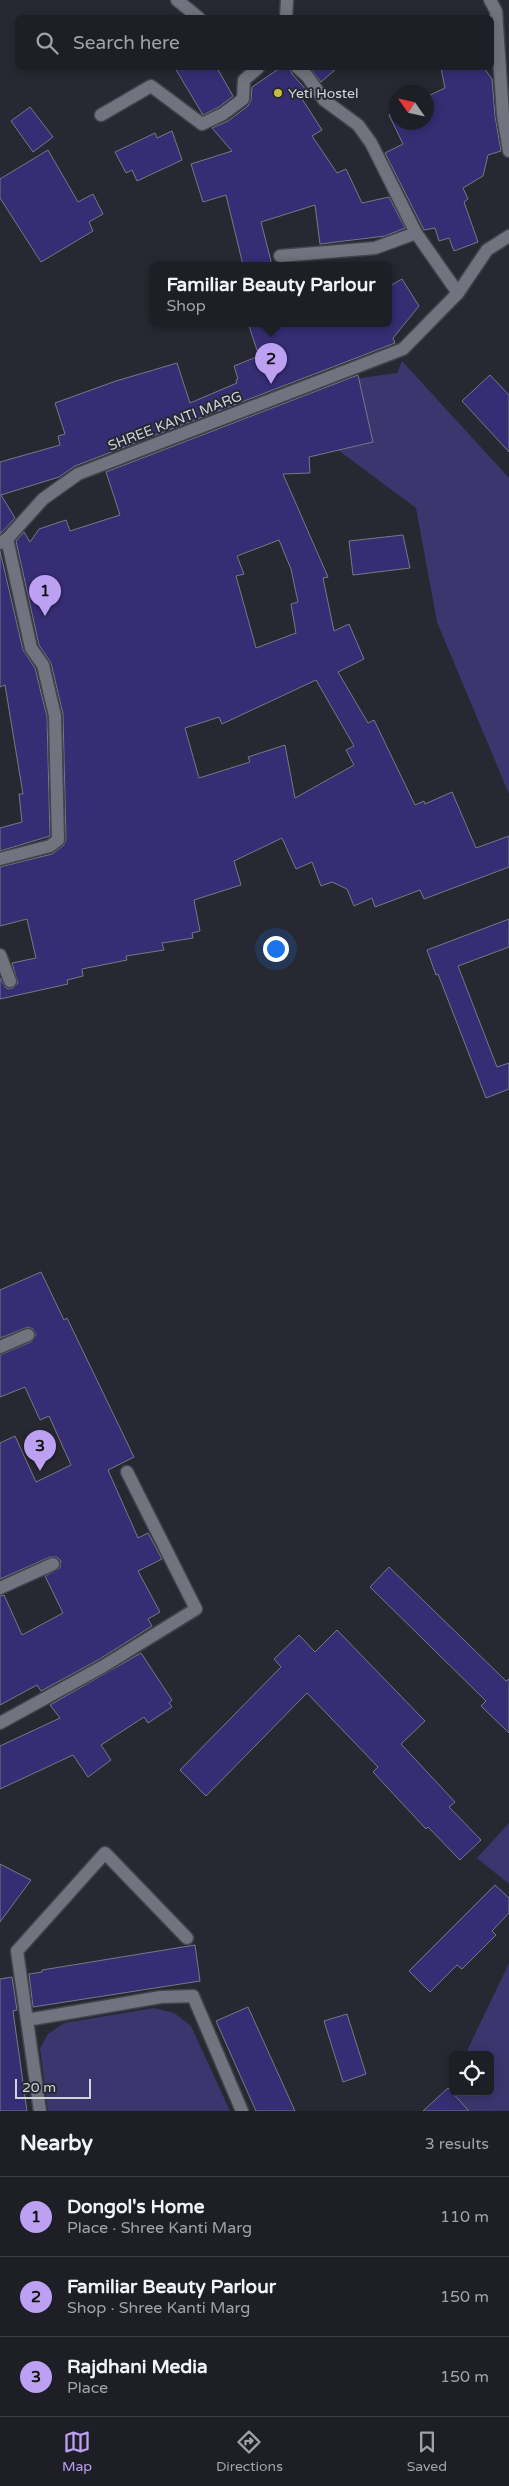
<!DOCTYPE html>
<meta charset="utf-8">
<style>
:root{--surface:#1e1e26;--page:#2b2b32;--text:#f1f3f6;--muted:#a1a2a7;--line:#3c3c43;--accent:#bca0f2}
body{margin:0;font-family:"Varela Round",sans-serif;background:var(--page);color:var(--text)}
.controls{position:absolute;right:15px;bottom:15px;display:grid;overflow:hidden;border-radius:8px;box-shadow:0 2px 12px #0003}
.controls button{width:45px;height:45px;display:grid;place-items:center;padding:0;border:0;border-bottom:1px solid var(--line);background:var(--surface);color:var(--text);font:25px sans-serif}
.compass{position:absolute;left:389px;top:85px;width:45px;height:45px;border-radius:50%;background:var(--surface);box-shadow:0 2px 12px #0003;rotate:304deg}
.scale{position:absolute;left:15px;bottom:12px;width:76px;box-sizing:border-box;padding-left:5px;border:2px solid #d2d2d9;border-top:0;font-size:14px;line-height:18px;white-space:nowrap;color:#d2d2d9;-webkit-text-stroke:4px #282832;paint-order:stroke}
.you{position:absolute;left:275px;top:948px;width:18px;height:18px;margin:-12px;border:4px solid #fff;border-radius:50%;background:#1a73e8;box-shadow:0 0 0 8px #1a73e833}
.badge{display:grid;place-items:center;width:32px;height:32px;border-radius:50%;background:var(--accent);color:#111;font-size:16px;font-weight:700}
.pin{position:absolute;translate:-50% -41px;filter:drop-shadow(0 1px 2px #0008)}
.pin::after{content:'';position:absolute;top:26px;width:18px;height:15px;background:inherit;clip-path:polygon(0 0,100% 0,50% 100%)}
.popup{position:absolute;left:150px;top:262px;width:242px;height:65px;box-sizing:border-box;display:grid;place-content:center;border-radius:8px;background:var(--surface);filter:drop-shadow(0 1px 4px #0005);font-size:16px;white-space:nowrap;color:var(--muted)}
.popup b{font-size:19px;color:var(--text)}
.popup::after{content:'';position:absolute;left:50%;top:100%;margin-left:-10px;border:10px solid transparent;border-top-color:var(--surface)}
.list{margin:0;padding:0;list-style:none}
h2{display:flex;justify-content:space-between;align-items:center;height:65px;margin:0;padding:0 20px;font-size:21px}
h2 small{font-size:16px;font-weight:400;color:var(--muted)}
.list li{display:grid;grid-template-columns:32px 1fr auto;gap:15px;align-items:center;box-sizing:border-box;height:80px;padding:0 20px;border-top:1px solid var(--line)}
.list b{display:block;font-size:19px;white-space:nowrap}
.list p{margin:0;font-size:16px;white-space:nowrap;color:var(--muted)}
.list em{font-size:16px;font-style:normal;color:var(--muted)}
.icon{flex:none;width:28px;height:28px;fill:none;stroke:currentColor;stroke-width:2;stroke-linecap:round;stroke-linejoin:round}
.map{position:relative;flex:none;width:509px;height:2111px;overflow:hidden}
.search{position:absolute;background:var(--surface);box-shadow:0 2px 12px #0003;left:15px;right:15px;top:15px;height:55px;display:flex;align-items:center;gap:12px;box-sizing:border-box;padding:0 18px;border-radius:8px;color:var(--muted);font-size:19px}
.sheet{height:305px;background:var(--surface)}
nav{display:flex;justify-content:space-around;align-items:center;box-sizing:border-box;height:70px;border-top:1px solid var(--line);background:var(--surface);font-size:14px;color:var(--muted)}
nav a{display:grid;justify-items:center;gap:2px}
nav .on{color:var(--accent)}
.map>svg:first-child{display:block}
</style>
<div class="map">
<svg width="509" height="2111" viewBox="0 0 509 2111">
<rect width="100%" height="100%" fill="#282832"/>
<path fill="#3b366d" d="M402 361 509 478V794L437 622 416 508 338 450 325 383 397 373Z
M509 1823V1884L477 1858Z
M509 1963V2111H438L453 2080V2092H490V2055H465Z
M154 2008 174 2013 191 2026 230 2111H48L40 2048 48 2034 64 2023Z"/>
<path fill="#372d74" stroke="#777884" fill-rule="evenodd" d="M175 68H217L233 96 219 107 203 115Z
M280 68H290L292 74 309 93 302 99 322 130 312 136 337 173 346 169 362 203 389 197 405 228 385 236 320 244 315 205 261 222 272 265H243L226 195 203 202 191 164 232 151 212 128 228 121 248 106 251 100 252 87Z
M310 68H337L321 82Z
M441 68H484L492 79 495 116 501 151 488 155 483 176 463 188 468 199 464 202 478 242 454 251 449 238 439 241 435 228 424 230 385 153 403 144 389 115 396 111V122H426V97L445 88Z
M30 107 53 137 33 152 11 121Z
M172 131 182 160 137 181 132 170 126 173 115 152 155 133 157 138Z
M48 150 78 202 93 194 103 214 89 222 93 231 41 262 0 198V179Z
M402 279 419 306 393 338 395 343 75 466 59 477 1 495 15 518 0 534V462L60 445 58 436 65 434 55 403 116 381 177 363 190 403 237 383 236 380 238 379 234 366 259 356 248 323H388V287Z
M358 375 373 442 309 457 310 473 283 474 328 577 323 578 334 631 349 624 364 659 338 672 368 723 374 720 415 805 424 801 425 804 452 792 476 848 509 836V867L424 899 420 890 375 907 372 898 354 906 347 889 332 882 321 886 312 862 296 869 282 838 234 861 241 885 194 900 200 931 192 933 193 938 162 943 164 950 126 956 127 960 82 969 83 976 67 980 68 984 0 999V978L5 987 8 989 13 988 18 983 12 963 36 958 27 919 0 926V867L52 854 63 846 66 840 63 714 51 663 39 645 16 541 24 532 30 542 39 529 66 520 70 531 120 515 106 472ZM279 540 291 569 298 602 291 604 296 633 256 648 236 576 244 574 237 556ZM316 680 354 746 346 750 354 765 295 798 285 745 248 757 250 762 199 778 185 728 219 717 222 724Z
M490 375 509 395V452L462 401Z
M403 535 410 568 353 575 349 541Z
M0 551 23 650 35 668 47 717 50 836 0 851V828L22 822 19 794H23L5 685 0 687Z
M509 919V947L458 966 497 1067 509 1063V1089L486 1098 438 974 436 975 427 950Z
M41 1272 64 1320 67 1318 134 1457 108 1470 138 1538 148 1533 162 1559 138 1571 160 1612 148 1619 152 1626 98 1660 41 1691 37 1685 0 1705V1596L4 1595 22 1635 63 1613 45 1576 60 1568 61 1561 57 1557H50L0 1579V1443L15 1436 36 1482 71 1465 49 1416 40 1420 25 1387 0 1397V1355L31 1342 36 1335 33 1329 28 1327 0 1338V1290Z
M389 1567 506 1681 509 1679V1733L481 1706 486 1701 370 1587Z
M337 1630 425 1721 401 1744 455 1802 449 1807 481 1840 460 1860 428 1827 426 1829 373 1772 378 1767 307 1693 206 1796 180 1770 281 1667 274 1659 299 1635 315 1652Z
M141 1653 172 1700 169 1703 172 1707 148 1723 144 1717 101 1745 111 1760 88 1777 73 1755 0 1789V1746L60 1718 50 1705Z
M0 1864 31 1880 0 1922Z
M495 1885 509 1898V1913L492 1931 496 1935 462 1969 457 1965 430 1992 409 1971Z
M195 1945 200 1981 33 2007 29 1974 42 1972V1970Z
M12 1977 17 2010 13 2011 27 2111H0V1979Z
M248 2007 295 2111H256L216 2021Z
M347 2014 366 2074 343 2082 324 2021Z
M448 2088 469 2111H423Z"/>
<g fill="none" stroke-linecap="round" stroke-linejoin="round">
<defs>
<path id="service" d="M27 2020 161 1997 193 1996 242 2111
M40 2111 17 1951 105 1853 187 1938"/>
<path id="minor" d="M177 0 199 18
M490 0 496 11 503 115 509 151
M286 18 287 0
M298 68 307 76 324 100 358 125 371 143 416 233 458 293
M101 115 151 86 202 124 223 114 243 99 244 80 258 68
M280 256 375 248 416 233
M0 859 50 846 58 840 55 716 43 665 31 648 7 539
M0 955 10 981
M0 1347 28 1335
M0 1588 53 1564
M0 1723 102 1667 196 1609 127 1472"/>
<path id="tertiary" d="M0 543 7 539 43 499 78 474 403 349 458 293 487 250 509 236"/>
</defs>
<use href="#service" stroke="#43434c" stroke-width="15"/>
<use href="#minor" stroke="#43434c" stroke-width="15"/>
<use href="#tertiary" stroke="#43434c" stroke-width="15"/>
<use href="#service" stroke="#73737f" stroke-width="12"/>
<use href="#minor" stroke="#73737f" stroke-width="12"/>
<use href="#tertiary" stroke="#73737f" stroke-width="12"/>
</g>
<circle fill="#c5bc3d" stroke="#282832" stroke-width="2" cx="278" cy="93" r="5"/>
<g text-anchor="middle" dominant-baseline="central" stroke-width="4" stroke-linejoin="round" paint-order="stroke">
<g font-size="14" fill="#d2d2d9" stroke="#282832" text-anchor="start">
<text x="288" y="93">Yeti Hostel</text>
</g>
<g font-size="14" fill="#d2d2d9" stroke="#282832">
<text transform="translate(175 421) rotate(-21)">SHREE KANTI MARG</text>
</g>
</g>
</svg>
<div class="controls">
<button><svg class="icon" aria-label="locate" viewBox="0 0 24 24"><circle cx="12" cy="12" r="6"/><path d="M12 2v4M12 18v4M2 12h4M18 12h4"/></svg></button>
</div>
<svg class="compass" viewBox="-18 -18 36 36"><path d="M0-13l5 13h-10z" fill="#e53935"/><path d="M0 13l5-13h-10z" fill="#a1a2a7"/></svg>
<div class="scale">20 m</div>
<div class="you"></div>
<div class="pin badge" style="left:45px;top:616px">1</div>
<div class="pin badge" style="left:271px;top:384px">2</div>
<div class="popup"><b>Familiar Beauty Parlour</b>Shop</div>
<div class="pin badge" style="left:40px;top:1471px">3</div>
<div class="search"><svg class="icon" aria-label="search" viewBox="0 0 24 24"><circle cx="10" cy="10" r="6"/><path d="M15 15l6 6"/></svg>Search here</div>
</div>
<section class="sheet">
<h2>Nearby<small>3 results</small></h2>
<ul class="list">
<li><span class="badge">1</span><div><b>Dongol's Home</b><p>Place · Shree Kanti Marg</p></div><em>110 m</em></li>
<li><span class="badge">2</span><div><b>Familiar Beauty Parlour</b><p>Shop · Shree Kanti Marg</p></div><em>150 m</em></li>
<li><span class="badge">3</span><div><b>Rajdhani Media</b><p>Place</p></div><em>150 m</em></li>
</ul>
</section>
<nav>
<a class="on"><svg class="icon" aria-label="map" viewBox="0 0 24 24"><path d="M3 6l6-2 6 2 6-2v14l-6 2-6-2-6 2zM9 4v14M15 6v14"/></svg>Map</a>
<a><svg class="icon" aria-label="directions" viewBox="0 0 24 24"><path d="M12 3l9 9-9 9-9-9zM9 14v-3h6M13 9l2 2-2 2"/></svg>Directions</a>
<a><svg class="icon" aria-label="saved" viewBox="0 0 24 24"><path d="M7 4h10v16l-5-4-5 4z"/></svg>Saved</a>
</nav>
